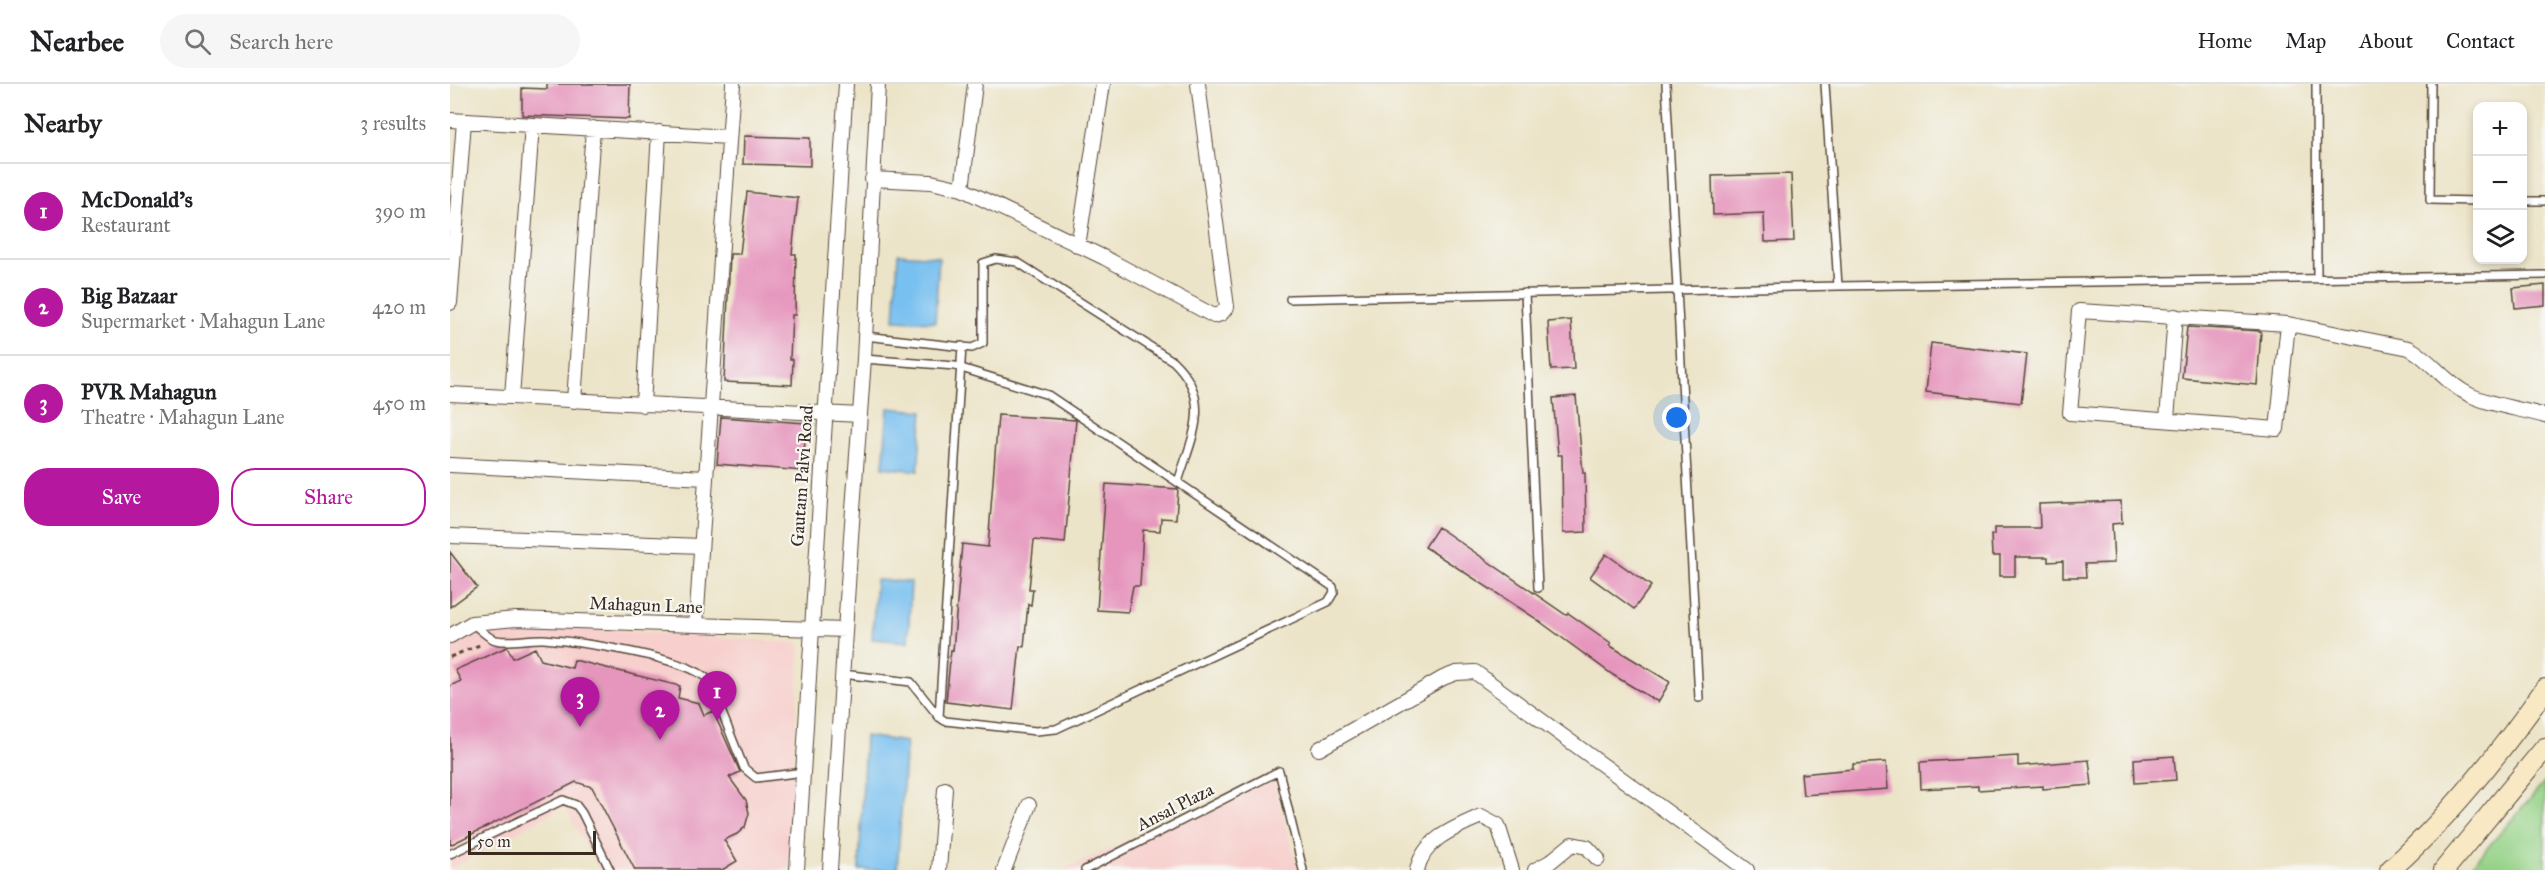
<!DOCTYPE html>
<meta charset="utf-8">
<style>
:root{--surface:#fff;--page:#f6f6f6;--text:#202124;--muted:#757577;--line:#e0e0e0;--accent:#b5179e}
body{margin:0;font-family:"IM FELL Great Primer",serif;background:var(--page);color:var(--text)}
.controls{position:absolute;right:18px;top:18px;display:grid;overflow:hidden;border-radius:12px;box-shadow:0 3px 9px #0003}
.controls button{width:54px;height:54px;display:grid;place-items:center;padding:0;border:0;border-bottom:2px solid var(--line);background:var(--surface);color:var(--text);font:30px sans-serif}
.scale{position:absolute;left:18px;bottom:15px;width:128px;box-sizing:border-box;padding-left:6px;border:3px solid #3b2a1e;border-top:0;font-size:16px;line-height:21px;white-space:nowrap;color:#3b2a1e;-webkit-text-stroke:4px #f6f6f2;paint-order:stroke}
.you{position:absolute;left:1227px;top:334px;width:21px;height:21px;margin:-15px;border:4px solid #fff;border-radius:50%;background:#1a73e8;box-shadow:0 0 0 9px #1a73e833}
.badge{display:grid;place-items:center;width:39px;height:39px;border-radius:50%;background:var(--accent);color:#fff;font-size:20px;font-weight:700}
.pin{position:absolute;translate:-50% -50px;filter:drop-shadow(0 2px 3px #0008)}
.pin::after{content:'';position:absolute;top:32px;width:21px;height:18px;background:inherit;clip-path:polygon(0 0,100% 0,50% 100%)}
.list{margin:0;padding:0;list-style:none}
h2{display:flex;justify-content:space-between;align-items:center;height:78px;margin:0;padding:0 24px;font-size:26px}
h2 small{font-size:20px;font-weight:400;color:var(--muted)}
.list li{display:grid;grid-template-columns:39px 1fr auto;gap:18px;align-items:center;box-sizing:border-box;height:96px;padding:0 24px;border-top:2px solid var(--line)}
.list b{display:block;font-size:22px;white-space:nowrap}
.list p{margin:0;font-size:20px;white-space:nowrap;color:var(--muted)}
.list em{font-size:20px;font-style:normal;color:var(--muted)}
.actions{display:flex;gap:12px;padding:18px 24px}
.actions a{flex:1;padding:14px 0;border:2px solid var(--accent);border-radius:24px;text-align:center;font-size:21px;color:var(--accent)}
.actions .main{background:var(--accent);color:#fff}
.icon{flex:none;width:33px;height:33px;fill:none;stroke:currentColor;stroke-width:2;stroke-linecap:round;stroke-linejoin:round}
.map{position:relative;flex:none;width:2095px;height:786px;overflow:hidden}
header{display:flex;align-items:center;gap:36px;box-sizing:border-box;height:84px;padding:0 30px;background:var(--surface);border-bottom:2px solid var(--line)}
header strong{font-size:28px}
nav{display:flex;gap:33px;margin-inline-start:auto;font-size:21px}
.search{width:420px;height:54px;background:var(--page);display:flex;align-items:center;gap:15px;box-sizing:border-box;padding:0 21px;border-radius:33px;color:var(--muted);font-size:22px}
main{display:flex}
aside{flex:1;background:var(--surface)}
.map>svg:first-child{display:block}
</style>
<header>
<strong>Nearbee</strong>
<div class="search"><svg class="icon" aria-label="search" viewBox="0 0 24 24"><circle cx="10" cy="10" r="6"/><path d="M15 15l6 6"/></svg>Search here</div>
<nav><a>Home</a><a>Map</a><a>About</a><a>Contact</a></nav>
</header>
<main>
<aside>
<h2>Nearby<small>3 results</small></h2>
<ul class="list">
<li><span class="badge">1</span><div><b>McDonald's</b><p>Restaurant</p></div><em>390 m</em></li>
<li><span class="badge">2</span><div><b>Big Bazaar</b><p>Supermarket · Mahagun Lane</p></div><em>420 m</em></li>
<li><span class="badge">3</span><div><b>PVR Mahagun</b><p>Theatre · Mahagun Lane</p></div><em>450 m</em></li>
</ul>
<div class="actions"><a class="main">Save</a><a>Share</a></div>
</aside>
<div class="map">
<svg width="2095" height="786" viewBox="0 0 2095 786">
<rect width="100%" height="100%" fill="#f6f6f2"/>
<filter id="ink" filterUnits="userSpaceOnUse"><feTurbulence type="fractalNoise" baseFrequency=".0167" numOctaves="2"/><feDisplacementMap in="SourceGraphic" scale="12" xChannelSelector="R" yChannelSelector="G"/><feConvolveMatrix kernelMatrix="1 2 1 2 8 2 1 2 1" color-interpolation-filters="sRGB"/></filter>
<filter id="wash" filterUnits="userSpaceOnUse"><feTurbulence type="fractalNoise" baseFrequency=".008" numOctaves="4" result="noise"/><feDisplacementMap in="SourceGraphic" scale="24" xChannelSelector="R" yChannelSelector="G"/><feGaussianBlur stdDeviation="1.35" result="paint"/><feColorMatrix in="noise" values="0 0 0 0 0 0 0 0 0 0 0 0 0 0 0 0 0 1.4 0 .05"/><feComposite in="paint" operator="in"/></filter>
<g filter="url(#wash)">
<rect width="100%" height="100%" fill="#ece4c8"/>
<path fill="#f7d0cd" d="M72 539 350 559 338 786H150L114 722 0 785V561L7 556Z
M823 693 848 786H613L614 785Z"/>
<path fill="#95d287" stroke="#687e52" stroke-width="1.5" d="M2095 698V786H2017L2023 780Z"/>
<path fill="#78c0f0" stroke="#5a7587" stroke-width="1.5" d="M448 170 489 173 485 238 444 236Z
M438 324 473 327 468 387 433 383Z
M426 496 461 498 458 558 422 555Z
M415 652 456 658 447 786H409Z"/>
<g id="blocks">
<path fill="#e696bd" d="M97 0H180L179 35 72 31V4L97 5Z
M294 52 360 54V82L293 80Z
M1341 90 1344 157 1315 158 1314 129 1263 131 1262 92Z
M297 108 348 114 342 170H346L345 231H342L340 275H343L342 301 274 298 280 170H290Z
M2095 201V221L2065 224 2063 204Z
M1121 236 1124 285 1101 286 1098 238Z
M1737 243 1811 247 1807 301 1732 294Z
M1481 259 1577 270 1571 319 1476 308Z
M1126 312 1133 389H1135L1136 448 1113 449 1112 371H1108L1103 314Z
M548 331 626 336 615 459 584 456 579 505H583L581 521 578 520 574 563 570 562 563 626 496 618 501 566 503 567 512 460 538 463Z
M271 333 356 339 353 387 267 380Z
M656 400 728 405 726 435 711 434 710 447 693 446 690 502H683L678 528 647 526Z
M1671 417 1672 439 1662 440 1664 479 1635 480 1636 493H1613V477L1598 478V473H1565V492H1550V472H1542L1541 451H1544V444H1590L1589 420Z
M988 443 1116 531 1118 529 1161 559 1159 561 1220 598 1208 618 1163 591 1085 534 975 463Z
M0 468 27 503 0 523Z
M1156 470 1201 502 1184 525 1140 493Z
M57 563 63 574 85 564 91 576 122 584 124 576 230 602 228 614 249 619 254 631 263 627 290 688 279 693 296 716 299 729 295 743 287 750 274 756 287 777 272 786H185L142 703 126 698 0 761V602L11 597 5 586Z
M1568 672V682L1639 676 1642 701 1593 705V702L1528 706V702L1471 705 1470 678Z
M1724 672 1726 696 1685 699 1684 675Z
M1436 678 1438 705 1353 711 1351 690 1403 685V680Z"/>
</g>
</g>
<g filter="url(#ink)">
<use href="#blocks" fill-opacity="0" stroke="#564638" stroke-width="1.5"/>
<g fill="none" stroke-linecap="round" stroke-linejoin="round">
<defs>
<path id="service" d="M1216 0 1249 614
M1375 0 1388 202
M1866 0 1867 195
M1981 0 1980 116 2028 117
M2072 117H2095
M1075 209 1088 504
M840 215 1388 202 2095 191
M415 252 522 264 533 259V179L546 175 567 178 723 277C764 316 742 352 728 398
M24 541C30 545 36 552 43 555 53 560 80 554 94 555 130 558 234 572 259 596L294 684 306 694 354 688
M392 590 461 598 489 633 495 637 586 647 606 645 878 518 884 508 883 503 598 311 505 282 414 275
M489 633 512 262
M0 770 113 716 126 721 132 729 160 786
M635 786 829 687 853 786"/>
<path id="minor" d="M0 36 278 53
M422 95 481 98 512 105 655 174 764 232 771 230 777 223 748 0
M512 105 525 0
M628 162 653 0
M0 219 14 37
M1838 240 1827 345 1620 329 1629 227 1838 240 1959 264C1982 276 1995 299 2018 310 2039 321 2072 325 2095 332
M0 310 410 331
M62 313 82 41
M124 317 143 44
M193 321 209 48
M1717 335 1725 232
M0 381 256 394
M0 452 251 462
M246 541 283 0
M0 552 22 539 66 535 395 546
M869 665 993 594 1006 589 1025 588 1297 786
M347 786 396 0
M380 786 401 453 414 275 428 0
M489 786 495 705
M554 786 579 721
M967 786C974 755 1004 744 1031 732L1048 741 1062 786
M1085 786 1100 778 1122 760 1137 763 1148 775"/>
<path id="secondary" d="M1940 786C1998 734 2050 669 2095 605
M1994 786 2095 664"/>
</defs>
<use href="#service" stroke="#564638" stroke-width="10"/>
<use href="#minor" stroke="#564638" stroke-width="16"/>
<use href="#secondary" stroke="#564638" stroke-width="22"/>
<path stroke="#564638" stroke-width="3" stroke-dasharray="4.5 4.5" stroke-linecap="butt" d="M0 573 32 560"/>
<use href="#service" stroke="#fff" stroke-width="7"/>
<use href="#minor" stroke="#fff" stroke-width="14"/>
<use href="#secondary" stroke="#f8e8c3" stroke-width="20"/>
</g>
</g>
<g text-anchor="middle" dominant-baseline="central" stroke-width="4.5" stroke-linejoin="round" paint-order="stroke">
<g font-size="18" fill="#3b2a1e" stroke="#f6f6f2">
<text transform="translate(352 392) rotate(-86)">Gautam Palvi Road</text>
<text transform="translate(196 521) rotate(2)">Mahagun Lane</text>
<text transform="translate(725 723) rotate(-27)">Ansal Plaza</text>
</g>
</g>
</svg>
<div class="controls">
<button>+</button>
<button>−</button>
<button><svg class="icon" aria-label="layers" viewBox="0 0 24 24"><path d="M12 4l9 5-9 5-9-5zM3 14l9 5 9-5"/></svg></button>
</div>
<div class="scale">50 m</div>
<div class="you"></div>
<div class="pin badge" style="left:267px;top:637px">1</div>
<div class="pin badge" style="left:210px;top:656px">2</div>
<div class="pin badge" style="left:130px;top:643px">3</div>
</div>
</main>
